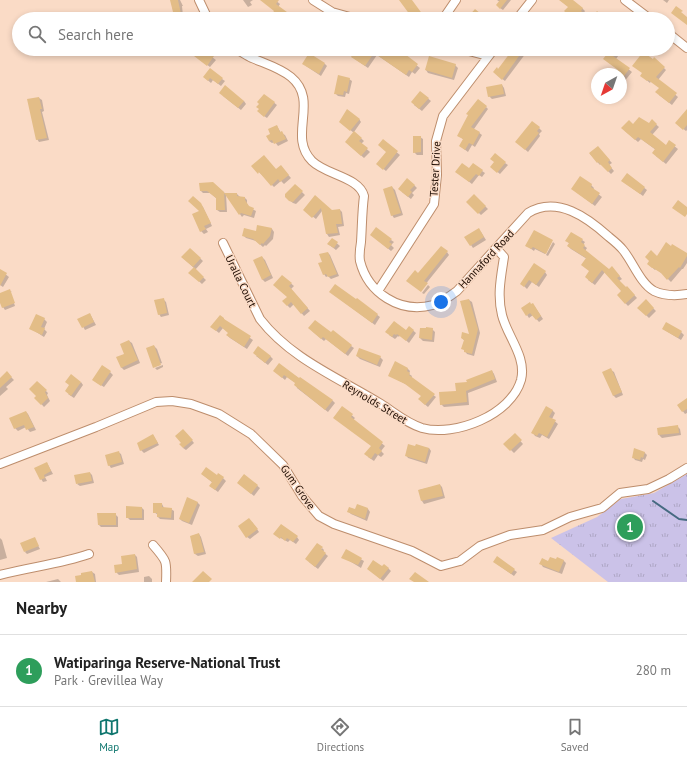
<!DOCTYPE html>
<meta charset="utf-8">
<style>
:root{--surface:#fff;--page:#f2f2f2;--text:#222;--muted:#767676;--line:#e0e0e0;--accent:#0f766e}
body{margin:0;font-family:"PT Sans",sans-serif;background:var(--page);color:var(--text)}
.compass{position:absolute;left:591px;top:68px;width:36px;height:36px;border-radius:50%;background:var(--surface);box-shadow:0 2px 6px #0003;rotate:220deg}
.you{position:absolute;left:441px;top:302px;width:14px;height:14px;margin:-10px;border:3px solid #fff;border-radius:50%;background:#1a73e8;box-shadow:0 0 0 6px #1a73e833}
.badge{display:grid;place-items:center;width:26px;height:26px;border-radius:50%;background:var(--accent);color:#fff;font-size:13px;font-weight:700}
.pin{position:absolute;translate:-50% -50%;border:2px solid #fff;box-shadow:0 1px 4px #0006}
.list{margin:0;padding:0;list-style:none}
h2{display:flex;justify-content:space-between;align-items:center;height:52px;margin:0;padding:0 16px;font-size:17px}
h2 small{font-size:13px;font-weight:400;color:var(--muted)}
.list li{display:grid;grid-template-columns:26px 1fr auto;gap:12px;align-items:center;box-sizing:border-box;height:72px;padding:0 16px;border-top:1px solid var(--line)}
.list b{display:block;font-size:15px;white-space:nowrap}
.list p{margin:0;font-size:13px;white-space:nowrap;color:var(--muted)}
.list em{font-size:13px;font-style:normal;color:var(--muted)}
.icon{flex:none;width:22px;height:22px;fill:none;stroke:currentColor;stroke-width:2;stroke-linecap:round;stroke-linejoin:round}
.map{position:relative;flex:none;width:687px;height:582px;overflow:hidden}
.search{position:absolute;background:var(--surface);box-shadow:0 2px 6px #0003;left:12px;right:12px;top:12px;height:44px;display:flex;align-items:center;gap:10px;box-sizing:border-box;padding:0 14px;border-radius:22px;color:var(--muted);font-size:15px}
.sheet{height:124px;background:var(--surface)}
nav{display:flex;justify-content:space-around;align-items:center;box-sizing:border-box;height:56px;border-top:1px solid var(--line);background:var(--surface);font-size:11px;color:var(--muted)}
nav a{display:grid;justify-items:center;gap:2px}
nav .on{color:var(--accent)}
.map>svg:first-child{display:block}
</style>
<div class="map">
<svg width="687" height="582" viewBox="0 0 687 582">
<defs>
<pattern id="grass-tufts" width="24" height="20" patternUnits="userSpaceOnUse"><rect width="24" height="20" fill="#cbc2e8"/><path d="M3 7l-1-3M5 7V3M7 7l1-3M15 17l-1-3M17 17v-4M19 17l1-3" fill="none" stroke="#aea6c5"/></pattern>
</defs>
<rect width="100%" height="100%" fill="#fadbc6"/>
<path fill="url(#grass-tufts)" d="M687 474V582H608L551 538 597 517 621 499 654 493Z"/>
<path fill="#0003" d="M171 0H180L183 6H182L183 16 179 17 174 12Z
M243 0H253L250 2 252 5 248 7Z
M263 0H275L280 4 278 7 293 19H271L275 11Z
M497 0H511L503 10 500 8V2Z
M560 0H572L582 8 585 11 583 14V19L578 17 576 19H574L568 14 569 7Z
M663 0H669L667 3Z
M597 13 603 18 602 19H592Z
M188 49H194L191 52Z
M201 49 216 60 210 67 198 58Z
M357 49H366L374 54 378 49H393L400 54 401 53 420 68 415 74 412 72 409 77 377 55 368 68 355 59Z
M514 49H529L505 81 497 75 498 70Z
M612 49H623L616 59 632 72 623 83 621 82V74H616L619 70 607 61Z
M655 59 666 70 658 80 678 97 672 105 659 95 660 88 651 81 650 83 644 78Z
M325 64 327 66 321 76 306 66Z
M455 65 458 68 454 80 428 73 426 70Z
M204 77 222 79 225 81 221 86 213 80 211 83Z
M349 79 352 81 349 94 346 93 345 97 338 96 335 93Z
M502 85 504 88 506 96 492 99 489 96Z
M420 92 431 101 422 111 414 105Z
M264 95 277 105 267 118 261 114Z
M223 96 244 101 246 104 241 110Z
M39 98 42 100 44 111 42 112 49 140 39 142 37 139Z
M486 107 488 109 474 129 482 135 475 147 472 145 468 152 460 146 464 140 458 135Z
M687 114V130L686 131 676 123Z
M359 119 361 122 354 132 364 141 361 144 370 152 364 158 349 145 354 133 343 124Z
M652 121 659 127 652 135 666 146 669 142 678 149 666 164 656 156V150L641 139 638 142 625 131 634 125 649 124Z
M277 126 281 133 285 135 288 141 278 146 275 142 272 143 269 141Z
M539 128 542 131 539 134 540 136 528 152 519 144Z
M420 137 423 139V155H417L414 152Z
M383 141 400 155 386 171 380 166 387 152Z
M600 150 612 163 609 165 614 171 611 174 601 164 600 165 590 154Z
M505 163 508 165 500 174 494 169Z
M253 166 276 170 283 169 291 178 284 184 281 181 274 187Z
M470 169 482 171 485 173 482 177 479 175 472 184 459 174Z
M627 175 647 190 643 196 625 183Z
M213 183 226 194 227 212H220L217 210 216 198 210 193H203L201 191Z
M295 185 305 195 296 204 293 203 289 200Z
M414 185 417 188 412 193 414 195 411 199 402 192Z
M591 185 594 188 593 190 602 197 595 206 575 191Z
M392 187 395 190 403 215 394 218 392 215Z
M226 194H237L240 197 245 198 247 200V204L250 208 256 211 254 218 244 215 242 217Z
M474 195 488 209 481 215 468 202Z
M193 197 203 207 212 226 206 229 208 232 204 234 201 231 200 212Z
M315 197 332 211 340 210 342 212 344 226 338 227 340 235 329 237 327 234 322 211 316 219 307 212Z
M258 226 272 229 274 232 273 239 266 246 265 245 263 247 256 241 246 238 244 236 257 232Z
M481 232 486 240 473 248 471 245Z
M374 237 391 240 394 242 391 245 394 248 391 251Z
M332 239 340 246 336 250 328 244Z
M582 240 585 242 583 245 587 248 585 251 609 270H614L622 279 619 281 626 288 627 287 637 298 628 306 618 295 622 291 605 272 595 285 588 280 590 271 587 259 571 249 568 246 570 244 567 241Z
M552 241 545 254 535 249 534 251 527 246Z
M553 242 555 244 548 256 546 255Z
M190 249 203 261 195 270 206 280 202 284 190 273 194 268 182 257Z
M447 252 449 255 420 291 419 274Z
M328 253 330 255 339 276 331 279 328 276 326 277 324 274 323 262Z
M687 254V263L683 269H682L671 282 664 275 656 269 655 270 648 264 658 258Z
M262 257 265 260 273 278 265 282 262 279Z
M0 270 9 277 3 287 0 285Z
M545 272 547 275 539 287 532 282 527 289 521 283Z
M282 276 294 286 291 289 310 311 304 316 294 304 290 308 287 305 288 297Z
M428 285 430 287 424 294 422 293Z
M10 291 12 292H10L15 306 5 310 3 307 0 300V294Z
M333 294 357 300 380 317 375 325Z
M163 299 166 302 169 315 161 317 159 314Z
M469 300 472 302 480 333 474 356 467 354 465 351V341L462 338 470 336Z
M646 301 656 311 649 318 639 308Z
M535 307 543 319 539 322 533 315 529 318 527 315Z
M90 314 96 325 85 330 79 319Z
M44 319 47 322 44 329 47 332 44 337 30 328Z
M224 319 226 322 253 340 247 349 230 338 227 335 229 333 223 328 219 333 214 329Z
M409 327 416 333 409 343 400 335 399 337 398 336 395 339 389 335 406 331Z
M432 329 435 332 434 342 423 341 420 338Z
M663 329 681 332 684 335 681 340Z
M312 331 351 346 354 348 348 356 326 339 324 341Z
M129 341 132 343 140 363 124 370 121 367Z
M154 346 157 349 162 363 154 366Z
M256 356H270L273 359 268 365Z
M357 356 380 357 383 360 380 367 360 359Z
M395 363 408 369 410 371 409 374 412 376 411 378 436 397 428 407 422 402V396L409 386 389 375Z
M163 365V367L157 370 155 368Z
M279 365 333 401 335 403 328 412 297 388 296 383 287 377 285 380 277 373Z
M611 370 614 372 623 395 616 398 613 395Z
M492 371 494 374 497 382 468 393 469 405 444 407 441 404 468 383Z
M110 372 113 375 104 387 96 382Z
M7 373 14 380 6 387 8 389 0 396V379Z
M37 382 48 393 47 395 50 401 44 407 36 398 38 396Z
M81 382 83 385 74 398 68 394Z
M687 399V413L685 414 678 405Z
M342 407 355 418 353 420 385 446 381 451 384 454 381 457 378 455 374 461 368 457 372 446Z
M552 410 555 413 552 419 558 424 549 439 542 435 540 438 535 436 533 433Z
M26 412 28 414 36 430 30 432 26 427 18 431 15 428Z
M677 426 680 429 681 435 662 438 659 435 658 428Z
M186 433 194 443 186 450 183 448Z
M153 435 159 445 144 453 141 450Z
M515 435 523 444 514 453 505 444Z
M416 447 429 448 431 451 427 464 408 458 406 455Z
M118 452 121 454 124 464 111 468 109 465Z
M644 452 647 455 645 460 643 459 642 462 635 460 633 457Z
M47 463 53 474 45 477 47 481 43 482 35 469Z
M90 473 92 475 94 483 80 486 77 484Z
M202 474 217 476 219 474 226 481 218 492 210 486 213 483Z
M244 475 260 488 254 496 238 483Z
M440 485 442 487 445 498 424 504 422 501 419 490Z
M197 502 200 505 192 525 182 521 180 519Z
M162 504 164 508 171 509 174 511V520L160 519 158 517V515L154 512Z
M358 505 368 509 370 512 367 521 351 514 349 512 356 511Z
M142 508 144 510V520H130L127 517Z
M115 514 118 517V527H101L99 525Z
M252 522 259 532 250 539 247 537Z
M199 534 201 537 206 554 198 556 195 554Z
M277 536 297 537 299 540 296 544 290 540 288 542Z
M0 538 2 540 7 558 0 560Z
M34 538 40 549 27 554 25 552Z
M322 548 324 550 323 552 328 556 318 569 309 562Z
M346 551 364 561 361 568 343 557Z
M135 555 137 557 139 572 119 575 116 572Z
M563 560 566 563 562 574 543 567 541 564Z
M497 564 514 570 517 572 514 576Z
M382 568H388L391 571 383 581 371 571Z
M92 572 95 574 96 582H77Z
M149 576 152 579V582H144V577Z
M58 579 61 582H46Z"/>
<g fill="none" stroke-linecap="round" stroke-linejoin="round">
<path stroke="#466a81" stroke-width="2" d="M653 501 679 519 687 520"/>
</g>
<path fill="#e3bd87" d="M170 0H178L181 14 176 15 175 12H173Z
M260 0H279L276 4 291 15 289 19H269L274 11Z
M399 0H412L426 19H413Z
M500 0H507L500 9 496 5Z
M559 0H573L583 8 581 11 591 19 597 11 601 15 598 19H581L575 15 572 18 564 11 568 7Z
M676 6 683 11 681 12 687 17V25L671 13Z
M475 9 487 19H466Z
M200 49H204L214 56 207 66 194 56Z
M356 49H368L374 53 365 66 351 57Z
M377 49H395L400 53 401 51 418 64 412 72 409 70 406 75 374 53Z
M513 49H524L502 80 493 72 497 67 498 69Z
M611 49H619L613 56 630 68 621 80V74H615L618 70 603 59Z
M643 52 653 59 654 57 665 67 656 77 677 93 669 103 655 92 659 88 648 80 647 81 640 76 642 73 632 66Z
M309 53 325 63 319 74 302 64Z
M429 56 456 64 452 78 425 70Z
M210 68 223 78 218 84 210 78 208 81 203 77Z
M338 75 350 78 347 92 344 91 343 95 334 94Z
M502 84 504 94 488 97 486 87Z
M225 85 244 101 238 108 219 93Z
M420 91 429 98 419 109 411 102Z
M264 94 275 102 264 117 257 111 259 109 256 107 259 104 257 102Z
M39 97 42 109H40L47 138 36 140 27 99Z
M478 99 487 106 471 127 480 132 473 145 469 143 465 150 459 146 463 139 457 136 468 115 466 114Z
M347 109 360 119 350 131 339 122Z
M687 109V125L683 130 675 123Z
M639 117 649 123 652 119 657 124 650 132 666 145 669 140 676 145 663 162 652 153 655 149 638 137 635 140 621 128 629 120 633 124Z
M532 121 540 127 537 131 539 133 525 150 515 142Z
M277 125 280 132 282 131 286 139 274 144 272 140 269 141 266 136 270 134 268 129Z
M354 131 362 138 359 141 368 148 361 156 345 142Z
M413 136H421V152L413 153Z
M383 139 398 151 383 170 376 164 386 152 378 145Z
M598 146 610 160 608 162 612 168 608 172 598 162 597 163 589 153Z
M495 153 506 162 497 173 490 167 494 162 490 159Z
M264 155 276 169 281 165 289 175 280 182 278 179 271 186 259 172 258 174 251 166Z
M462 163 469 168 473 163 483 170 479 176 476 174 469 182 455 172Z
M627 173 645 187 640 194 621 181Z
M580 176 592 184 591 187 600 193 592 204 571 189Z
M407 178 415 185 410 190 412 192 408 197 398 189Z
M213 182 224 192 225 210H216V198L207 191H200L199 183Z
M295 184 303 191 293 202 289 201 285 197V194Z
M392 186 401 213 391 216 383 189Z
M224 193H237V196L245 197V200L249 206 254 208 251 216 241 213 239 215Z
M474 194 486 206 478 214 466 202Z
M315 195 332 210 340 209 342 224H336L338 233 326 234 321 208 312 218 303 210Z
M193 196 201 203 211 223 204 226 206 229 200 232 192 214 199 211 188 201Z
M678 200 687 207V214L685 217 672 208Z
M257 225 272 228 270 236 263 244 262 243 260 245 253 239 242 236 244 228 256 231Z
M376 227 392 239 389 242 392 244 388 249 370 235Z
M479 228 484 237 470 246 464 237Z
M534 230 553 240 546 254 533 247 531 249 525 246Z
M571 232 583 239 581 242 585 245 583 248 609 269 612 266 620 276 617 278 626 287 627 286 635 295 625 304 617 295 621 291 602 270 592 283 585 277 589 271 581 265 586 258 567 246 569 243 565 241Z
M332 238 338 242 334 248 327 244Z
M666 242 671 246 672 244 687 253V256L680 268 679 267 667 280 661 273 653 268H652L647 264 649 261 645 257 651 250 657 256Z
M441 246 448 251 424 281 428 283 421 292 406 281 415 270 418 273Z
M190 248 201 258 193 267 181 257Z
M328 252 337 274 328 277 326 274 323 275 318 263 322 262 319 254Z
M262 256 271 275 262 280 253 260Z
M534 263 546 271 536 285 529 280 524 287 520 284Z
M194 267 204 277 199 282 188 273Z
M0 269 7 273 0 286Z
M282 275 292 283 289 286 308 308 301 314 291 302 287 306 282 301 287 297 273 285Z
M335 284 356 299 357 298 378 314 372 323 329 292Z
M10 289 15 303 2 308 0 303V293Z
M164 298 167 313 158 315 154 300Z
M469 299 478 329 472 354 464 352V350L461 349 464 340 461 338 462 332 469 334 460 301Z
M646 299 654 308 646 316 637 308Z
M530 302 531 304 533 303 541 316 536 320 530 313 526 316 521 308Z
M90 313 94 322 82 328 77 319Z
M36 314 45 318 41 327 45 328 42 335 29 329Z
M220 315 224 318V319L251 336 244 347 226 335 228 333 220 326 216 331 210 327Z
M315 320 331 332 333 330 352 345 345 354 323 337 321 339 308 328Z
M394 321 406 330 409 326 414 330 406 341 397 334 396 335 394 334 392 337 385 332Z
M666 322 682 331 678 338 662 329Z
M426 327 433 328 432 340 419 338 420 328H426Z
M129 340 138 360 121 368 116 357 124 354 120 344Z
M154 345 161 365 153 368 146 348Z
M258 346 271 356 265 363 253 353Z
M359 348 381 356 377 365 356 356Z
M395 361 408 368 407 371 410 373 409 375 435 394 425 405 418 399 421 396 405 384 388 376Z
M279 363 299 378 300 377 333 400 325 410 294 385 295 383 284 375 282 378 273 371Z
M102 365 111 371 101 386 92 380Z
M611 368 622 392 613 396 602 372Z
M492 370 495 379 466 391 467 402 440 405 439 392 456 391 455 383 467 382 466 380Z
M7 371 12 377 0 388V378Z
M71 374 81 382 71 396 65 391 69 385 65 382Z
M37 381 47 390 45 392 48 398 41 405 34 398 36 396 29 389Z
M687 398V409L682 412 677 405Z
M342 406 353 414 351 417 383 442 379 448 382 451 378 455 375 453 371 459 364 454 371 446 333 418Z
M546 406 553 410 549 417 556 420 547 437 539 433 537 436 531 433Z
M26 411 34 427 26 430 24 425 14 429 9 418Z
M678 425 679 433 658 435 657 428Z
M183 429 193 440 183 448 179 444 181 443 175 436Z
M515 433 522 440 510 451 503 444Z
M153 434 158 443 140 451 137 443Z
M408 444 415 446 416 444 429 448 425 462 405 456Z
M634 448 645 452 643 458 641 457 640 460 632 458Z
M119 451 122 462 108 466 105 455Z
M47 462 51 471 44 475 45 478 40 480 34 468Z
M206 467 217 475 218 473 224 477 215 490 209 486 212 482 201 474Z
M90 472 92 481 76 484 74 475Z
M244 474 258 485 251 494 237 483Z
M440 484 443 496 421 501 418 490Z
M187 497 198 502 189 523 179 519Z
M153 503H162V507L172 508 171 518 157 517V513H153Z
M357 504 368 508 365 519 347 512 349 507 355 509Z
M126 506 142 507V518H126Z
M97 513H116V525H98Z
M249 518 258 529 246 538 238 526Z
M281 524 298 536 293 542 287 538 285 541 281 537 280 539 273 534Z
M199 533 204 552 194 554 190 536Z
M35 537 39 546 24 552 20 543Z
M317 543 323 547 321 549 326 553 315 567 305 559Z
M346 549 362 558 358 565 341 558Z
M135 554 137 569 115 573 114 565 122 564 121 556Z
M497 556 515 569 511 574 493 562Z
M550 557 556 559 557 557 564 560 559 572 539 564 542 558 548 561Z
M373 560 382 566 384 564 389 568 380 579 367 569Z
M92 571 95 582H76L75 576 81 575V573Z
M203 571 212 579 209 582H192Z
M415 572 429 582H414L409 579Z"/>
<g fill="none" stroke-linecap="round" stroke-linejoin="round">
<defs>
<path id="minor" d="M199 0 208 19
M313 0 332 12 357 19
M625 0 650 19
M443 19 456 0
M517 19 532 0
M668 33 687 48
M236 49C242 52 247 56 252 58 266 64 280 68 291 77 320 101 287 136 312 161 326 175 359 177 364 196 362 211 362 227 361 242 360 248 359 255 360 261 368 293 400 314 433 305 442 302 449 297 457 291L528 213C557 195 588 218 609 237 614 241 619 245 623 250 633 262 640 283 654 291 665 296 676 296 687 294
M461 49 488 56
M223 243 260 319C291 359 339 378 381 404 395 413 406 423 422 428 455 437 511 415 521 380 527 357 507 336 502 315 497 295 501 277 504 257L496 248
M378 291 434 204 437 175 436 141 443 116 494 49
M0 464 96 427 156 402 172 401 191 404 219 414 251 434 283 465 302 496 319 516 334 524 412 551 441 566 460 561 480 546 510 535 543 530 570 517 602 508 620 493 648 489 669 479 687 468
M153 545C167 561 167 561 166 582
M0 575C30 567 60 564 89 554"/>
</defs>
<use href="#minor" stroke="#bd8d6c" stroke-width="10"/>
<use href="#minor" stroke="#fff" stroke-width="8"/>
</g>
<g text-anchor="middle" dominant-baseline="central" stroke-width="3" stroke-linejoin="round" paint-order="stroke">
<g font-size="11" fill="#1e0c02" stroke="#fadbc6">
<text transform="translate(435 169) rotate(-87)">Tester Drive</text>
<text transform="translate(486 259) rotate(-47)">Hannaford Road</text>
<text transform="translate(241 281) rotate(64)">Uralla Court</text>
<text transform="translate(375 402) rotate(31)">Reynolds Street</text>
<text transform="translate(298 487) rotate(55)">Gum Grove</text>
</g>
</g>
</svg>
<svg class="compass" viewBox="-18 -18 36 36"><path d="M0-13l5 13h-10z" fill="#e53935"/><path d="M0 13l5-13h-10z" fill="#767676"/></svg>
<div class="you"></div>
<div class="pin badge" style="left:630px;top:527px;background:#2e9e5b">1</div>
<div class="search"><svg class="icon" aria-label="search" viewBox="0 0 24 24"><circle cx="10" cy="10" r="6"/><path d="M15 15l6 6"/></svg>Search here</div>
</div>
<section class="sheet">
<h2>Nearby<small></small></h2>
<ul class="list">
<li><span class="badge" style="background:#2e9e5b">1</span><div><b>Watiparinga Reserve-National Trust</b><p>Park · Grevillea Way</p></div><em>280 m</em></li>
</ul>
</section>
<nav>
<a class="on"><svg class="icon" aria-label="map" viewBox="0 0 24 24"><path d="M3 6l6-2 6 2 6-2v14l-6 2-6-2-6 2zM9 4v14M15 6v14"/></svg>Map</a>
<a><svg class="icon" aria-label="directions" viewBox="0 0 24 24"><path d="M12 3l9 9-9 9-9-9zM9 14v-3h6M13 9l2 2-2 2"/></svg>Directions</a>
<a><svg class="icon" aria-label="saved" viewBox="0 0 24 24"><path d="M7 4h10v16l-5-4-5 4z"/></svg>Saved</a>
</nav>
